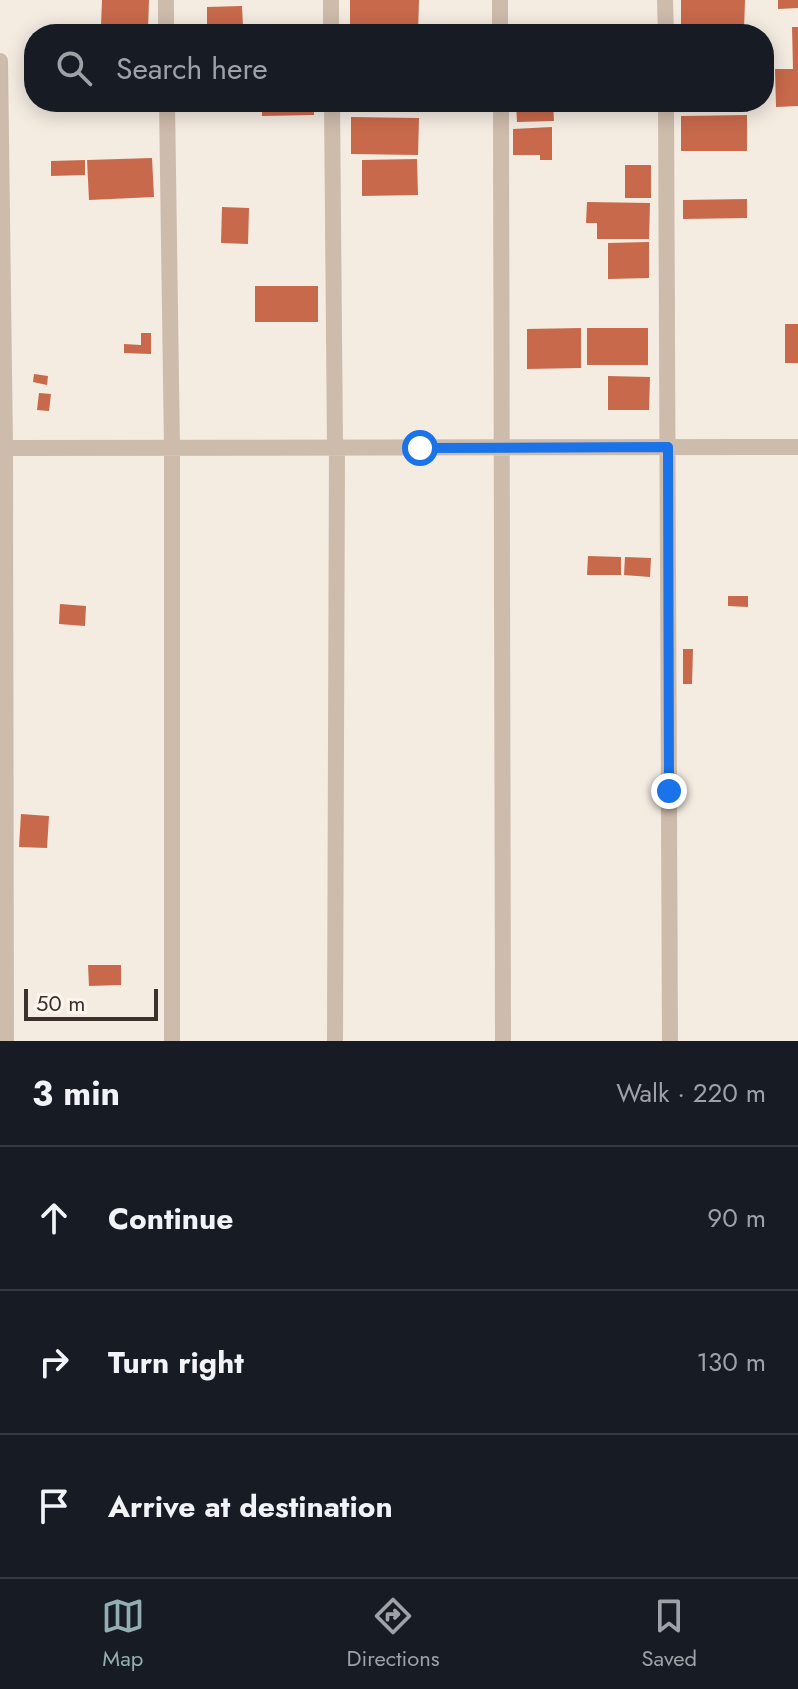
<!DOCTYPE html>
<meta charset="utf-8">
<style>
:root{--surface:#171b24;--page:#20242c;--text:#f1f3f6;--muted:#9ea1a6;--line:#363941;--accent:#92aeb2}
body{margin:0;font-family:Jost,sans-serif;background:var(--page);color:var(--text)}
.scale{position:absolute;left:24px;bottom:20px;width:134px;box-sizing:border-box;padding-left:8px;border:4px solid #3b302b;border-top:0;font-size:22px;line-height:28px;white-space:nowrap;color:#3b302b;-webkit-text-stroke:6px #fbf5ee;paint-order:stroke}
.stop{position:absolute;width:24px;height:24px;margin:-18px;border:6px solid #1a73e8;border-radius:50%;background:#fff}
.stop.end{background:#1a73e8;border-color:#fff;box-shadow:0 2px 8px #0008}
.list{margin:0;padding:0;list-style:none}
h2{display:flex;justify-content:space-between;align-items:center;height:104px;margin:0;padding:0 32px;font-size:34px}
h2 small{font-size:26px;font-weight:400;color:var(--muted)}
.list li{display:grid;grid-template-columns:52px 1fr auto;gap:24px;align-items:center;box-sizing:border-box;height:144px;padding:0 32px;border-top:2px solid var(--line)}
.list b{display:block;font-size:30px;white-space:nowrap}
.list em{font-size:26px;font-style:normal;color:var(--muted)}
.icon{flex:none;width:44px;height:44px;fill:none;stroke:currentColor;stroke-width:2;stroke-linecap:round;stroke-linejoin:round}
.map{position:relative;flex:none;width:798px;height:1041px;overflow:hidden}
.search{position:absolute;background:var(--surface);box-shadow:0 4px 20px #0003;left:24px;right:24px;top:24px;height:88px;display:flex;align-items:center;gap:20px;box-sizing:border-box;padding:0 28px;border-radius:32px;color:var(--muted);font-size:30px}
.sheet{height:536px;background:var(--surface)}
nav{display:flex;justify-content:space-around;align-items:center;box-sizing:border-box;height:112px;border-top:2px solid var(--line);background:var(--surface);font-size:22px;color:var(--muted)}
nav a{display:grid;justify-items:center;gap:4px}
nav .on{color:var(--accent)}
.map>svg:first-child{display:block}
</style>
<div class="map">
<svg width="798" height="1041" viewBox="0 0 798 1041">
<rect width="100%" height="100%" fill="#f4ebe1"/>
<path fill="#c8694b" d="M102 0H149L148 29 101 26Z
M350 0H419L418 34H350Z
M681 0H745L744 30 681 29Z
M778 0H798V8L778 9Z
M242 6 243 27H207V7Z
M792 27H798V106L776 107 775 69H793Z
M262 102H314V115L262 116Z
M346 102H418L417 111 346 110Z
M516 102H553L554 121 517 122Z
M561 102H651V107L561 109Z
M686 102H748V112H686Z
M747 115V151H681V116Z
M351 117 419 118 418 155 351 154Z
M552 127V160H540V155H513V129Z
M152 158 154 197 89 200 87 160Z
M417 159 418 195 362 196V160Z
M85 160V175L51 176V161Z
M625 165H651V198H625Z
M747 199V218L683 219V200Z
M587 202 650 203 649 239H597V223H586Z
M222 207 249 208 248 244 221 243Z
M649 242V278L608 279V243Z
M255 286H318V322H255Z
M785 324H798V363H785Z
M581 328V368L527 369V329Z
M587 328H648V365H587Z
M141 333H151V354L124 353V344L141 345Z
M34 374 48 376 47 385 33 382Z
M608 376 650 377 649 410H608Z
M39 393 51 394 49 411 37 410Z
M588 556 621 557V575H587Z
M625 557 651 558 650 577 624 575Z
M728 596H748V607L728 606Z
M60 604 86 606 85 626 59 624Z
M683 649H693L692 684H683Z
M21 814 49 816 47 848 19 847Z
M88 965H121V985L89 986Z"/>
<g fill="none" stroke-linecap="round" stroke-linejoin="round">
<path stroke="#cdbbac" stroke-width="16" d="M166 0V34
M331 0V34
M500 0V34
M665 0 666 34
M0 61 5 448 6 1041
M167 102 172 448V1041
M332 102 335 448H337L335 1041
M501 102 503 1041
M666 102 670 1041
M0 448 798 447"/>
</g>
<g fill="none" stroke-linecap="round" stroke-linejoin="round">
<path stroke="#1a73e8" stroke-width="10" d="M420 448 668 447 669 791"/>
</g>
</svg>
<div class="scale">50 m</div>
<div class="stop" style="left:420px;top:448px"></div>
<div class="stop end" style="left:669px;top:791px"></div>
<div class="search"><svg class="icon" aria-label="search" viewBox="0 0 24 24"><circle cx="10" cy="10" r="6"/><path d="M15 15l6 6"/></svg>Search here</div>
</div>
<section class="sheet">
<h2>3 min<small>Walk · 220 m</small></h2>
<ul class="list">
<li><svg class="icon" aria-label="ahead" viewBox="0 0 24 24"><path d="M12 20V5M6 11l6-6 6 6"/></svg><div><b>Continue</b></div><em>90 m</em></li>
<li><svg class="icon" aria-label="right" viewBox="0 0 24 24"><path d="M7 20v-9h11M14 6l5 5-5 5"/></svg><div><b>Turn right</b></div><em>130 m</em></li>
<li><svg class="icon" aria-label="arrive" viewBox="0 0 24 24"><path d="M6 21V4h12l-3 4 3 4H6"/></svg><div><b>Arrive at destination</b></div></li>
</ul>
</section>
<nav>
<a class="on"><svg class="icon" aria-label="map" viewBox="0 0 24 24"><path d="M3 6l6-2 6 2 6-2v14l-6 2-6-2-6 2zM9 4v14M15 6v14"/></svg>Map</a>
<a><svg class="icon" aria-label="directions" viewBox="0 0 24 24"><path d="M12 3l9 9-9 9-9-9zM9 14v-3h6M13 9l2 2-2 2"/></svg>Directions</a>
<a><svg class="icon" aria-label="saved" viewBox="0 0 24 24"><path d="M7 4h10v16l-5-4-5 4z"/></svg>Saved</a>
</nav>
